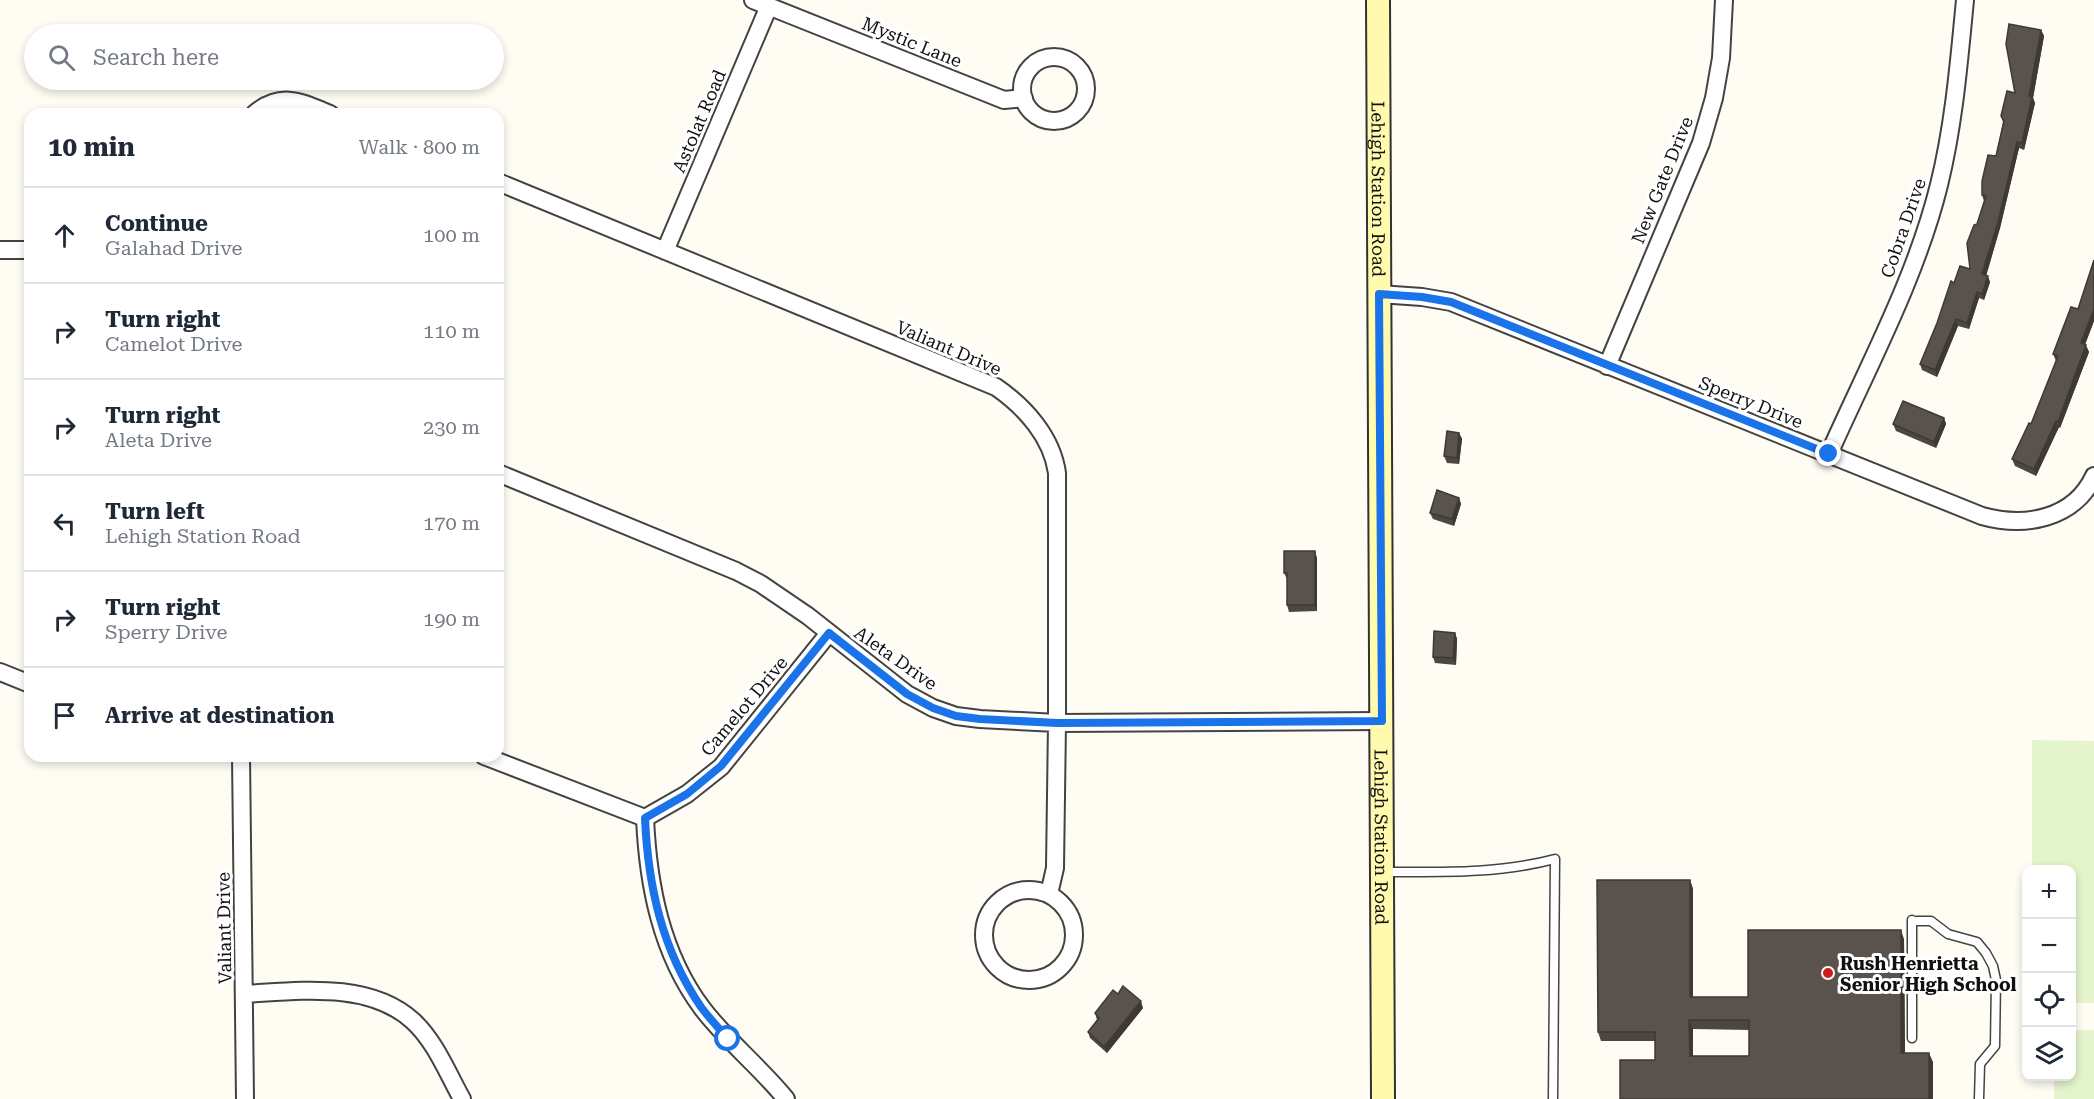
<!DOCTYPE html>
<meta charset="utf-8">
<style>
:root{--surface:#fff;--page:#f6f6f7;--text:#1f2937;--muted:#747a83;--line:#e0e1e3}
body{margin:0;font-family:"Roboto Serif",serif;background:var(--page);color:var(--text)}
.controls{position:absolute;right:18px;bottom:18px;display:grid;overflow:hidden;border-radius:12px;box-shadow:0 3px 9px #0003}
.controls button{width:54px;height:54px;display:grid;place-items:center;padding:0;border:0;border-bottom:2px solid var(--line);background:var(--surface);color:var(--text);font:30px sans-serif}
.stop{position:absolute;width:18px;height:18px;margin:-14px;border:4px solid #1a73e8;border-radius:50%;background:#fff}
.stop.end{background:#1a73e8;border-color:#fff;box-shadow:0 2px 6px #0008}
.list{margin:0;padding:0;list-style:none}
h2{display:flex;justify-content:space-between;align-items:center;height:78px;margin:0;padding:0 24px;font-size:26px}
h2 small{font-size:20px;font-weight:400;color:var(--muted)}
.list li{display:grid;grid-template-columns:39px 1fr auto;gap:18px;align-items:center;box-sizing:border-box;height:96px;padding:0 24px;border-top:2px solid var(--line)}
.list b{display:block;font-size:22px;white-space:nowrap}
.list p{margin:0;font-size:20px;white-space:nowrap;color:var(--muted)}
.list em{font-size:20px;font-style:normal;color:var(--muted)}
.icon{flex:none;width:33px;height:33px;fill:none;stroke:currentColor;stroke-width:2;stroke-linecap:round;stroke-linejoin:round}
.map{position:relative;flex:none;width:2094px;height:1099px;overflow:hidden}
.search{position:absolute;background:var(--surface);box-shadow:0 3px 9px #0003;left:24px;top:24px;width:480px;height:66px;display:flex;align-items:center;gap:15px;box-sizing:border-box;padding:0 21px;border-radius:33px;color:var(--muted);font-size:22px}
.panel{position:absolute;background:var(--surface);box-shadow:0 3px 9px #0003;left:24px;top:108px;width:480px;height:654px;border-radius:18px}
.map>svg:first-child{display:block}
</style>
<div class="map">
<svg width="2094" height="1099" viewBox="0 0 2094 1099">
<rect width="100%" height="100%" fill="#fffdf3"/>
<path fill="#e4f4cc" d="M2032 740 2094 741V1003H2072V870L2032 869Z
M2072 1030H2094V1099H2054V1077L2072 1076Z"/>
<g fill="none" stroke-linecap="round" stroke-linejoin="round">
<defs>
<path id="lane" d="M1383 872C1441 872 1498 874 1555 859L1553 1099
M1912 920V1038
M1917 921H1931L1948 934 1977 942 1986 953 1993 966 1996 980 1995 1046 1980 1064 1979 1099"/>
<path id="street" d="M753 0 1004 100 1024 98
M1022 89a32 32 0 1 1 64 0a32 32 0 1 1-64 0Z
M254 114C281 91 301 102 330 114
M498 182 996 387C1025 407 1052 437 1057 473V723L1055 868 1049 894
M0 250H30
M665 251 769 6
M1379 294 1422 297 1451 302 1982 516C2025 528 2074 519 2094 476
M1607 366 1701 143 1714 98 1721 58 1724 0
M1829 454C1868 366 1916 278 1939 185 1954 124 1959 62 1965 0
M498 473 736 571 761 584 808 616 907 694 933 708 956 716 980 719 1057 723 1382 721
M0 672 30 684
M241 756 245 1099
M484 756 645 818
M645 818C648 885 661 953 702 1008 727 1041 760 1067 786 1099
M645 818 687 794 721 767 829 633
M984 935a45 45 0 1 1 90 0a45 45 0 1 1-90 0Z
M244 994C299 991 369 981 413 1021 435 1041 448 1074 462 1099"/>
<g id="secondary">
<path id="s1" d="M1378 0 1383 1099"/>
</g>
</defs>
<use href="#lane" stroke="#434343" stroke-width="11"/>
<use href="#street" stroke="#434343" stroke-width="20"/>
<use href="#secondary" stroke="#323232" stroke-width="26"/>
<use href="#lane" stroke="#fff" stroke-width="8"/>
<use href="#street" stroke="#fff" stroke-width="16"/>
<use href="#secondary" stroke="#fffaae" stroke-width="22"/>
</g>
<path fill="#4d4741" fill-rule="evenodd" d="M2041 30 2044 36 2033 98 2035 103 2024 150 2019 148 2000 228 1986 275 1990 282 1984 300 1979 298 1969 329 1958 326 1937 377 1922 370 1920 364 1954 283 1970 269 1977 224 1984 201 1982 195 1996 156 2003 122 2001 116 2015 93Z
M2094 260V321L2085 345 2089 352 2060 428 2059 427 2036 476 2015 466 2012 459 2031 424 2056 361 2053 354 2078 309Z
M1944 418 1946 424 1936 448 1896 431 1893 424Z
M1459 433 1462 439 1459 464 1447 463 1444 456Z
M1459 498 1461 504 1454 526 1433 519 1430 513Z
M1317 558V611L1289 612 1287 605V579L1284 573Z
M1455 633 1457 639 1456 665 1435 663 1433 657Z
M1690 880 1693 889V997H1748L1904 939 1905 1053 1933 1062 1655 1060V1041H1601L1598 1032ZM1693 1029 1749 1030V1056H1693Z
M1118 994 1143 1008 1107 1053 1090 1038 1088 1032 1097 1020 1095 1013Z"/>
<path fill="#3f3935" d="M2041 30 2044 36 2033 98 2035 103 2024 150 2022 143Z
M2017 142 2019 148 2000 228 1985 280 1982 274Z
M1988 276 1990 282 1984 300 1982 294Z
M1977 292 1979 298 1969 329 1967 323Z
M2094 309V321L2083 349 2081 343Z
M1956 319 1958 326 1937 377 1935 370Z
M2086 345 2089 352 2060 428 2058 422Z
M1944 418 1946 424 1936 448 1934 442Z
M2056 421 2059 427 2036 476 2034 469Z
M1459 433 1462 439 1459 464 1457 458Z
M1459 498 1461 504 1454 526 1452 519Z
M1315 551 1317 558V611L1315 605Z
M1455 633 1457 639 1456 665 1453 658Z
M1690 880 1693 889V1006L1690 997Z
M1901 930 1904 939 1905 1062 1901 1053Z
M1141 1001 1143 1008 1107 1053 1104 1047Z
M1689 1020 1693 1029V1065L1690 1056Z
M1929 1053 1933 1062V1099H1929Z"/>
<path fill="#5a524c" stroke="#3f3935" stroke-width="1.5" fill-rule="evenodd" d="M2009 24 2041 30 2029 96 2032 97 2022 143 2017 142 1998 222 1982 274 1988 276 1982 294 1977 292 1967 323 1956 319 1935 370 1920 364 1937 323 1951 281 1954 283 1960 266 1970 269 1967 243 1974 225 1977 224 1986 196 1982 195V181L1988 155 1996 156 2004 121 2001 116 2007 91 2015 93 2006 44Z
M2094 260V309L2081 343 2086 345 2058 422 2056 421 2034 469 2012 459 2029 423 2031 424 2058 356 2053 354 2071 307 2078 309Z
M1903 401 1944 418 1934 442 1893 424Z
M1447 431 1459 433 1457 458 1444 456Z
M1437 490 1459 498 1452 519 1430 513Z
M1284 551H1315V605H1287V573H1284Z
M1434 631 1455 633 1453 658 1433 657Z
M1597 880H1690V997H1748V930H1901V1053H1929V1099H1620V1060H1655V1032H1598ZM1689 1020H1749V1056H1690Z
M1123 986 1141 1001 1104 1047 1088 1032 1099 1018 1095 1013 1113 990 1118 994Z"/>
<g fill="none" stroke-linecap="round" stroke-linejoin="round">
<path stroke="#1a73e8" stroke-width="8" d="M728 1039C719 1028 709 1018 701 1007 662 950 648 886 645 818L687 794 721 766 829 633 907 694 933 708 956 716 980 719 1057 723 1382 721 1379 294 1422 297 1451 302 1829 454"/>
</g>
<circle fill="#cc1d1e" stroke="#fff" stroke-width="2" cx="1828" cy="973" r="6"/>
<g text-anchor="middle" dominant-baseline="central" stroke-width="6" stroke-linejoin="round" paint-order="stroke">
<g font-size="18" fill="#101010" stroke="#fff">
<text transform="translate(912 42) rotate(22)">Mystic Lane</text>
<text transform="translate(699 121) rotate(-67)">Astolat Road</text>
<text transform="translate(1662 180) rotate(-68)">New Gate Drive</text>
<text stroke="none"><textPath href="#s1" startOffset="189">Lehigh Station Road</textPath></text>
<text transform="translate(1903 228) rotate(-71)">Cobra Drive</text>
<text transform="translate(949 348) rotate(23)">Valiant Drive</text>
<text transform="translate(1751 402) rotate(22)">Sperry Drive</text>
<text transform="translate(896 658) rotate(35)">Aleta Drive</text>
<text transform="translate(744 706) rotate(-50)">Camelot Drive</text>
<text stroke="none"><textPath href="#s1" startOffset="837">Lehigh Station Road</textPath></text>
<text transform="translate(224 928) rotate(-91)">Valiant Drive</text>
</g>
<g font-size="18" font-weight="bold" fill="#101010" stroke="#fff" text-anchor="start">
<text x="1840" y="963">Rush Henrietta<tspan x="1840" dy="21">Senior High School</tspan></text>
</g>
</g>
</svg>
<div class="controls">
<button>+</button>
<button>−</button>
<button><svg class="icon" aria-label="locate" viewBox="0 0 24 24"><circle cx="12" cy="12" r="6"/><path d="M12 2v4M12 18v4M2 12h4M18 12h4"/></svg></button>
<button><svg class="icon" aria-label="layers" viewBox="0 0 24 24"><path d="M12 4l9 5-9 5-9-5zM3 14l9 5 9-5"/></svg></button>
</div>
<div class="stop" style="left:728px;top:1039px"></div>
<div class="stop end" style="left:1829px;top:454px"></div>
<div class="search"><svg class="icon" aria-label="search" viewBox="0 0 24 24"><circle cx="10" cy="10" r="6"/><path d="M15 15l6 6"/></svg>Search here</div>
<section class="panel">
<h2>10 min<small>Walk · 800 m</small></h2>
<ul class="list">
<li><svg class="icon" aria-label="ahead" viewBox="0 0 24 24"><path d="M12 20V5M6 11l6-6 6 6"/></svg><div><b>Continue</b><p>Galahad Drive</p></div><em>100 m</em></li>
<li><svg class="icon" aria-label="right" viewBox="0 0 24 24"><path d="M7 20v-9h11M14 6l5 5-5 5"/></svg><div><b>Turn right</b><p>Camelot Drive</p></div><em>110 m</em></li>
<li><svg class="icon" aria-label="right" viewBox="0 0 24 24"><path d="M7 20v-9h11M14 6l5 5-5 5"/></svg><div><b>Turn right</b><p>Aleta Drive</p></div><em>230 m</em></li>
<li><svg class="icon" aria-label="left" viewBox="0 0 24 24"><path d="M17 20v-9H6M10 6l-5 5 5 5"/></svg><div><b>Turn left</b><p>Lehigh Station Road</p></div><em>170 m</em></li>
<li><svg class="icon" aria-label="right" viewBox="0 0 24 24"><path d="M7 20v-9h11M14 6l5 5-5 5"/></svg><div><b>Turn right</b><p>Sperry Drive</p></div><em>190 m</em></li>
<li><svg class="icon" aria-label="arrive" viewBox="0 0 24 24"><path d="M6 21V4h12l-3 4 3 4H6"/></svg><div><b>Arrive at destination</b></div></li>
</ul>
</section>
</div>
